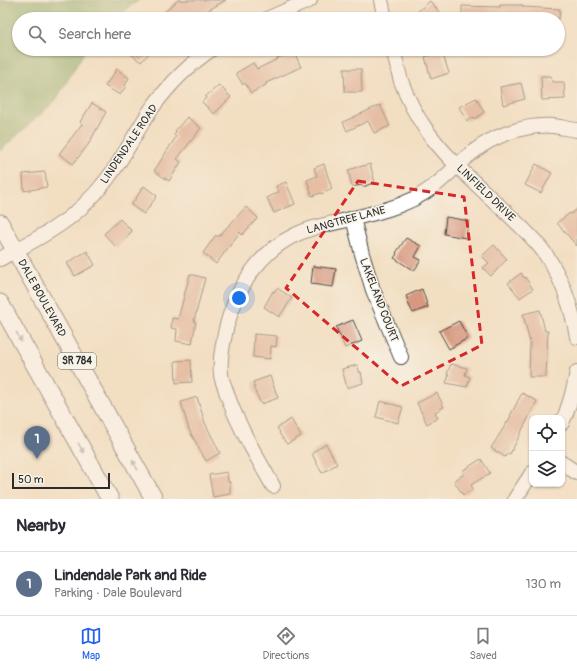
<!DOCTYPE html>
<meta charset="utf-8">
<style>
:root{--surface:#fff;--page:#f7f7f7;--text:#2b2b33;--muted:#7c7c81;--line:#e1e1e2;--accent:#2563eb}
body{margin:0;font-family:Pangolin,sans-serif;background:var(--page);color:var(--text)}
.controls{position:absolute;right:12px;bottom:12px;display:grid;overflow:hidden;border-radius:8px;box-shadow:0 1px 3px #0004}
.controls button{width:36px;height:36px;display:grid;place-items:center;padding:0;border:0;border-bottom:1px solid var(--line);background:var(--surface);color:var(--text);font:20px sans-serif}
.scale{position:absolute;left:12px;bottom:10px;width:98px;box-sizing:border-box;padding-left:4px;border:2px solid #2b2b2b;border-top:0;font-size:11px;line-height:14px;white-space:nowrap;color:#2b2b2b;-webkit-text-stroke:3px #f7f3e8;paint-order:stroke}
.you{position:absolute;left:239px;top:298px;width:14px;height:14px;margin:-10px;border:3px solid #fff;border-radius:50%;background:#1a73e8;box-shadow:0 0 0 6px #1a73e833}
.badge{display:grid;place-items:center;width:26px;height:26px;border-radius:50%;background:var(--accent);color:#fff;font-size:13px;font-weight:700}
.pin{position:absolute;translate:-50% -33px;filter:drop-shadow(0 1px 2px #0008)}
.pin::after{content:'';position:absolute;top:21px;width:14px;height:12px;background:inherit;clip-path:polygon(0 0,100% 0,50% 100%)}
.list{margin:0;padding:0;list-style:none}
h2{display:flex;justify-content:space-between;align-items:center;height:52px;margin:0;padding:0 16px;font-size:17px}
h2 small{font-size:13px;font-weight:400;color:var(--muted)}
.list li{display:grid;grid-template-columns:26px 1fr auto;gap:12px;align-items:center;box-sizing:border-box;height:64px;padding:0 16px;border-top:1px solid var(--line)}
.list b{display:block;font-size:15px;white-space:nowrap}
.list p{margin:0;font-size:13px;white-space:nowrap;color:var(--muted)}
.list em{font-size:13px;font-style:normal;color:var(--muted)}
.icon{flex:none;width:22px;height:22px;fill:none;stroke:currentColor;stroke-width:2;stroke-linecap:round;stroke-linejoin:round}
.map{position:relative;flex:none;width:577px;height:499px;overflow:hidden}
.search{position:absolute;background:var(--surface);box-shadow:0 1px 3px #0004;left:12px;right:12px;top:12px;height:44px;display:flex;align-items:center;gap:10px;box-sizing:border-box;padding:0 14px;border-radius:22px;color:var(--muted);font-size:15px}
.sheet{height:116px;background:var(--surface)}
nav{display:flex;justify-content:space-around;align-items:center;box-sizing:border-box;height:56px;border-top:1px solid var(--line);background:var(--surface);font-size:11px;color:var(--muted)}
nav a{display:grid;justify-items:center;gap:2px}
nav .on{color:var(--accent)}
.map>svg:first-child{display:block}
</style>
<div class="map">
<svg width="577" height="499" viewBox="0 0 577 499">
<rect width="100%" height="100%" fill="#f7f3e8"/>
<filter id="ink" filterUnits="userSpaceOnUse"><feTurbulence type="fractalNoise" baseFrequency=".025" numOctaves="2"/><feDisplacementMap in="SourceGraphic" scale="8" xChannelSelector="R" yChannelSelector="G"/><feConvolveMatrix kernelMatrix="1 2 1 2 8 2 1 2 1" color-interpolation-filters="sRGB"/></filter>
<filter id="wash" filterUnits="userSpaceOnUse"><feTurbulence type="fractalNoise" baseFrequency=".012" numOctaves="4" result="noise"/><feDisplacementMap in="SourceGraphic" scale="16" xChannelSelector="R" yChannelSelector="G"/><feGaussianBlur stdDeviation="0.9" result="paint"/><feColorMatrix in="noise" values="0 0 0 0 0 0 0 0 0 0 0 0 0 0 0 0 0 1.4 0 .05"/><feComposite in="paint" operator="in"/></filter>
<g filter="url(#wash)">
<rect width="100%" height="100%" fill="#f2dfc2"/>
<path fill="#7ea65e" stroke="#546844" d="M0 0H139L112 19H19V49H86L56 100 0 151Z"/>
<g id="blocks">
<path fill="#d7987f" d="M178 0H226L193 19H157Z
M430 1 441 14 435 19H409Z
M500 5H523V7L560 9 559 19H462V6L500 7Z
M124 49H153L141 62Z
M294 52 301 67 266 83V85L251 93 245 83 243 85 236 73 253 63 257 69 278 59 277 58Z
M442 52 449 73 431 79 425 57Z
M117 69 129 78 125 85 126 86 120 95 105 86Z
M344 69H361L362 92H345Z
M541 76H551L552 82H564L565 99 542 100Z
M521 83 525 99 503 105 500 87Z
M219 85 231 97 214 114 202 102 206 98 205 97Z
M476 98 484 112 475 119 474 117 467 121 459 107Z
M92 103 106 112 88 145 73 164 59 154 82 124 80 122Z
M380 105 390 126 374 133 368 121 347 131 343 122Z
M187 117 201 128 177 159 181 162 169 181 154 171 176 137 174 135 176 132 175 131Z
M324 164 332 189 321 194V193L312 196 307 180 317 176 314 168Z
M370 164 375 182 363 187 362 185 356 186H352L348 170Z
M536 164 552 173 541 193 525 185Z
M45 172 47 187 24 191 23 174Z
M286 182 295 204 274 213 267 198 279 192 276 186Z
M144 186 157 196 144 214 131 205Z
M246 207 258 218 242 235 240 232 216 264 203 253 216 235 218 237Z
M577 209V246L557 223 570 213 571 214Z
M446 217 469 221 466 238 444 234Z
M120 219 132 231 116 247 104 234Z
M406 238 421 246 415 257 421 260 414 271 394 258 397 254 396 253Z
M494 245 507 259 491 276 483 268 489 263 482 256Z
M87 251 95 265 75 276 67 263Z
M313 266 336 269 333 287 311 284Z
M521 273 524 278 525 277 533 289 520 298 508 283Z
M190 274 205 278 194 321 196 322 192 344 176 341 177 329 171 328 172 318 178 319Z
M277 288 292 298 279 317 264 307 273 291 274 292Z
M422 289 428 307 413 313 407 301 408 300 406 296Z
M540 310 545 331H548L546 377H529L530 343 523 314Z
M353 320 362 341 345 348 336 327Z
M459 321 468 338 449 349 439 331Z
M254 334 277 336 276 347 271 346 270 359 253 357Z
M191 360 192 382 176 383 175 361Z
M451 364 467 368 465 375 470 377 467 387 446 383 449 375 447 374Z
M357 365 360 373 361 372 363 383 347 388 342 369Z
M270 376 278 398 261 404 253 387H255L253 382Z
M437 393 444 407 435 412 438 418 427 424 417 403Z
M522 393 537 401 510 454 508 453 505 457 491 448 511 416H510Z
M197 397 205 423 220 453 206 461 189 430 181 402Z
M380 401 403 407 398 423 376 417Z
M291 419 301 436 287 444 279 433 280 432 277 428Z
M326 444 337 464 322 473 313 456V452Z
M481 459 490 473 471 485 473 489 463 495 454 481 464 474 462 471Z
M227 472 228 482H230V494L213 497 209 475Z"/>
</g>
</g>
<g filter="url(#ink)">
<use href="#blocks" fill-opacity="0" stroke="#494642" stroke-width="1"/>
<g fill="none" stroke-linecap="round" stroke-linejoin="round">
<defs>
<path id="minor" d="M381 0 385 19
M267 19 310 0
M393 49C396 60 398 71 401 81 407 97 415 114 425 128 448 161 480 187 509 215 522 228 536 240 546 255 563 280 572 308 577 337
M353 218 362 254 373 290 401 357
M0 259C18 249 36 240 53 229 74 216 93 198 108 178 125 156 136 131 152 108 169 85 188 65 212 49
M562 423C569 407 574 389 577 372
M562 463 577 473
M273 486C256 455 237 425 226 391 225 386 221 380 221 374 220 364 221 354 223 344 230 300 253 255 295 235 309 228 324 225 338 222 355 218 372 214 388 209 405 204 420 197 434 186 448 176 459 162 473 152 494 135 526 124 553 126 561 127 569 129 577 130
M515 499 532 473"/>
<path id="major" d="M0 223 154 499
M0 303 110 499"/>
</defs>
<use href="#minor" stroke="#494642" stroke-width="16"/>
<use href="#major" stroke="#494642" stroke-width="19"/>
<use href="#minor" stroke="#fff" stroke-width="14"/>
<use href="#major" stroke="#fff" stroke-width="17"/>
</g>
<defs><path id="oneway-solid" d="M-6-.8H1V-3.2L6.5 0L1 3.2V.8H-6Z"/></defs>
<g fill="#a0a0a0">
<use href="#oneway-solid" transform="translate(19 337) rotate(61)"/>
<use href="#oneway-solid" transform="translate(81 448) rotate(61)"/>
<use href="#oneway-solid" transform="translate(135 465) rotate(-119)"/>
</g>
</g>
<path d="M0 0H577V499H0ZM358 181 464 197 482 345 401 386 286 288Z" fill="#f2dfc2" fill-opacity=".55" fill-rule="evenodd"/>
<path fill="none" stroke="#d62828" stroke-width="3" stroke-dasharray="8 5" stroke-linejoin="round" d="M358 181 464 197 482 345 401 386 286 288Z"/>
<g text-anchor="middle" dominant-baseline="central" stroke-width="3" stroke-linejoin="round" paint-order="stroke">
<rect fill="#f7f3e8" stroke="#686764" stroke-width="1" x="58" y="353" width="38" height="16" rx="3"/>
<g font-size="10" font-weight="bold" fill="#2b2b2b">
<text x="77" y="361">SR 784</text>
</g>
<g font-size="11" fill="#2b2b2b" stroke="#f7f3e8">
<text transform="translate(129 144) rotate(-56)">LINDENDALE ROAD</text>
<text transform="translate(486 193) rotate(44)">LINFIELD DRIVE</text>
<text transform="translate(346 220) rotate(-15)">LANGTREE LANE</text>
<text transform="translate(42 298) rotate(61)">DALE BOULEVARD</text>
<text transform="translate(379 300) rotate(69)">LAKELAND COURT</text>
</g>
</g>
</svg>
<div class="controls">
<button><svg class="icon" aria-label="locate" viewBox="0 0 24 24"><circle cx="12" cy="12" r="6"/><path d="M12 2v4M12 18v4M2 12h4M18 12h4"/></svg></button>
<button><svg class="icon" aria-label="layers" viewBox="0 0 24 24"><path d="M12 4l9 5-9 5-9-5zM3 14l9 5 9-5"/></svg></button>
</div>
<div class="scale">50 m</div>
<div class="you"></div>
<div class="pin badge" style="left:37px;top:459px;background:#5c6f8a">1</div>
<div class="search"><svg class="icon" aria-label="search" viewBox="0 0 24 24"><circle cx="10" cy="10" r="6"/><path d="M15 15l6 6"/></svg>Search here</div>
</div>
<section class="sheet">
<h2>Nearby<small></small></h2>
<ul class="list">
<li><span class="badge" style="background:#5c6f8a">1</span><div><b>Lindendale Park and Ride</b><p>Parking · Dale Boulevard</p></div><em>130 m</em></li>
</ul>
</section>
<nav>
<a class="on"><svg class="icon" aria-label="map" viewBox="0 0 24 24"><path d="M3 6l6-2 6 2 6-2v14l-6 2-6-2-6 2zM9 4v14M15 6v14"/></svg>Map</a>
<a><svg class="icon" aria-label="directions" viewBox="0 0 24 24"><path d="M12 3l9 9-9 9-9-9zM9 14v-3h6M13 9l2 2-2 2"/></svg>Directions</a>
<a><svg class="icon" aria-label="saved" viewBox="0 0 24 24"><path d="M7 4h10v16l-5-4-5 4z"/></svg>Saved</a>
</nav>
